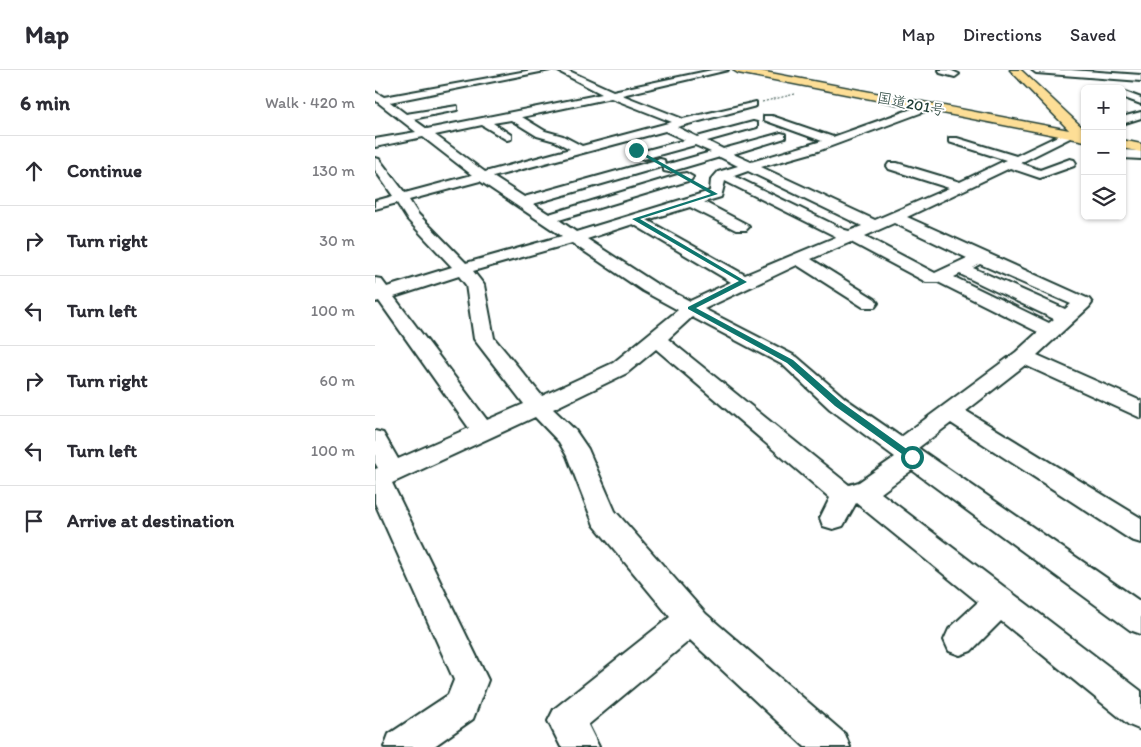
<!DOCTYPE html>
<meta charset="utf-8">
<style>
:root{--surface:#fff;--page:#f7f7f7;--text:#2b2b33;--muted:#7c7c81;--line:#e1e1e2}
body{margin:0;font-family:Itim,"Klee One",sans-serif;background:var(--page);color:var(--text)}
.controls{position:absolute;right:15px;top:15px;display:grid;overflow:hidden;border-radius:8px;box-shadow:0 1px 4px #0004}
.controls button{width:45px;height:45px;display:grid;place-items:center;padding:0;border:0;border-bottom:1px solid var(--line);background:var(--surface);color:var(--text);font:25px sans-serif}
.stop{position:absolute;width:15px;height:15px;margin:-11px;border:4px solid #0f766e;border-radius:50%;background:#fff}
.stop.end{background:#0f766e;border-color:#fff;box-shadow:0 1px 5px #0008}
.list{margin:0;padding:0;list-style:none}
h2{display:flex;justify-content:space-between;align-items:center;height:65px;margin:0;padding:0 20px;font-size:21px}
h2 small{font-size:16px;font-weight:400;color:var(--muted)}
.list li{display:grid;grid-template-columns:32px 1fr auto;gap:15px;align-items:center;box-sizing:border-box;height:70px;padding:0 20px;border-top:1px solid var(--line)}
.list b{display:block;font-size:19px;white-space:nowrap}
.list em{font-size:16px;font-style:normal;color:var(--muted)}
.icon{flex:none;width:28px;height:28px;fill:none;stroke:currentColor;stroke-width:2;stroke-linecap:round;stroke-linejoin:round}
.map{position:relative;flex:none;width:766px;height:677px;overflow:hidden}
header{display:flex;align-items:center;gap:30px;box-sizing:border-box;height:70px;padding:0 25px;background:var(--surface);border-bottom:1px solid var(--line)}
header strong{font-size:24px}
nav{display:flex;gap:28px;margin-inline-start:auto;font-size:18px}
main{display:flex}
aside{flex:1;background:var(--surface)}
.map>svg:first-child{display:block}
</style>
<header>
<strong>Map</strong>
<nav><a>Map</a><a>Directions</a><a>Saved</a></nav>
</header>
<main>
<aside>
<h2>6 min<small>Walk · 420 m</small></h2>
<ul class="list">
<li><svg class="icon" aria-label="ahead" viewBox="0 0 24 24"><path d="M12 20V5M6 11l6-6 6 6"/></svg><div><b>Continue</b></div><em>130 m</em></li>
<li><svg class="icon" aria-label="right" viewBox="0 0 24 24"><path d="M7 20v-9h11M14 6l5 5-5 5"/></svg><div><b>Turn right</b></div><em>30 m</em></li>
<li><svg class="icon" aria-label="left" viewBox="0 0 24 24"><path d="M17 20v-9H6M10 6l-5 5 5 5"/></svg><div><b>Turn left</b></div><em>100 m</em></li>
<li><svg class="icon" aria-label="right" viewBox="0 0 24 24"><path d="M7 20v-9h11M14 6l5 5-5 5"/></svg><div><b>Turn right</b></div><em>60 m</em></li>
<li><svg class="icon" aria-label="left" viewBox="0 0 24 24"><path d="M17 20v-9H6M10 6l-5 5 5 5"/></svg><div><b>Turn left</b></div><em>100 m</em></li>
<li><svg class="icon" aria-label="arrive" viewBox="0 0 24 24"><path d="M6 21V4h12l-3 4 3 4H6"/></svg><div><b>Arrive at destination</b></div></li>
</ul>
</aside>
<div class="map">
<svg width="766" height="677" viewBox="0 0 766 677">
<rect width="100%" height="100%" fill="#fff"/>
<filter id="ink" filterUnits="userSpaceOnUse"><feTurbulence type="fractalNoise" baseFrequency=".02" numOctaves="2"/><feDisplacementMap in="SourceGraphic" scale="10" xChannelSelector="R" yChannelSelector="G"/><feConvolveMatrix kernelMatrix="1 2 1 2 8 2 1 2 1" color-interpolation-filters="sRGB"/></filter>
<g filter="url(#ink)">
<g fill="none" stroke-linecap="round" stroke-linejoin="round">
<defs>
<path id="minor" d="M157 0H175L15 32 31 44 82 36V40L38 49 52 59 227 24 181 0H192L238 21 337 0H353L247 25 308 49 381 32V36L302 57 322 67 378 52 382 53V57L332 71 348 79 406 63 410 64V68L358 84 376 92 447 71 389 50V46H397L458 67 548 35H556V39L443 81 386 97 500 150 574 118 514 99 512 96 514 93H522L585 112 631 90 574 72V68H582L641 86 691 62H699V66L645 93 665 100 695 89 699 90 701 93 699 96 665 108 635 98 532 147 714 229 717 233 714 237 662 285 766 331V348L650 295 591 341 766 448V473L756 470 576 353 543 378 766 532V564L755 560 537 400 506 423 766 621V660L754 655 626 551 596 581 585 585 574 581 569 570 574 559 603 532 481 433 468 456 458 459 448 456 445 448 455 428 281 279 252 303 178 339 200 360 213 379 240 441 331 544 470 664 475 677H430L315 570 213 655 224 677H186L173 651 179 639 295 547 219 455 192 386 184 372 160 347 17 413 113 610 98 649 58 677H9L14 664 73 625 79 610 0 433V399L3 398 0 393V361L8 363 23 389 94 358 4 231 0 232V208L6 209 12 217 77 197 32 149 22 133 0 139V131L18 126 0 100V88L4 89 30 123 97 105 48 67 0 77V69L41 62 0 30V22L9 27ZM236 28 297 52 207 76 188 66 170 61 147 47ZM136 50 162 66 180 71 195 79 110 102 60 65 107 55 132 70 136 69V65L118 53ZM290 61 310 70 265 82 263 85 265 88 269 89 320 75 336 82 290 95 289 90 285 89 149 127 118 107ZM345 87 363 96 343 102 336 110 335 121 201 162 184 150 316 110 318 107 311 103 306 104 174 144 158 134 289 96V101L294 102ZM373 101 487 156 474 161 470 160 359 106ZM105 111 187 166 91 193 43 144 34 130ZM350 111 460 166 461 167 370 205 272 150 315 137 361 160H371L374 157 371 154 329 132 346 127ZM519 153 592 188 560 203 490 166ZM258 154 356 212 315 231 280 213 212 169ZM476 172 551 212H563L663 262 641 282 526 367 471 329 422 287 329 239 422 195 488 237H500L503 233 500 229 436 189ZM197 173 268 221 303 240 238 293 167 326 119 268 109 215 98 201ZM605 194 696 234 690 239 598 198ZM585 204 679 249 674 253 579 207ZM84 206 91 215 99 269 149 334 112 350 19 227ZM317 247 408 295 455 339 520 387 484 412 474 415 293 269Z
M564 0H575L584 4 580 7 565 3Z
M657 0H696L766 5V11L661 3Z
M747 21 766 28V34L747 27Z
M766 42V48L747 54V47Z
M747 80 766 81V89L747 88Z"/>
<path id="major" d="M635 0H646L710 60V70L703 69Z"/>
<path id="highway" d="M358 0H380L710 63V71L363 3Z
M747 70 766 74V82L747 78Z"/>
</defs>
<use href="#minor" stroke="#1f3d34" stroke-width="4"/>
<use href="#major" stroke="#1f3d34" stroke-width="3"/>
<use href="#highway" stroke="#1f3d34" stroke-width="3"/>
<path stroke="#1f3d34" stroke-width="1" stroke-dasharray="2 2" stroke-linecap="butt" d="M387 32 420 24"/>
<use href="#minor" fill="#fff" fill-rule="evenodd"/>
<use href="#major" fill="#fdde96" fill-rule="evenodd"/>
<use href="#highway" fill="#fdde96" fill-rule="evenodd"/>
</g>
</g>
<path fill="#0f766e" d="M262 79 343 124 265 149 372 212 321 238 418 290 466 332 540 385V389H534L460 336 412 293 313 239V237L364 211 257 149 336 124 258 80Z"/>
<g text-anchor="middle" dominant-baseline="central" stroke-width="4" stroke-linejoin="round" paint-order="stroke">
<g font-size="15" fill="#1f3d34" stroke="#fff">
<text transform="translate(536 34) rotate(11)">国道201号</text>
</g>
</g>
</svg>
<div class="controls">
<button>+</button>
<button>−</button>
<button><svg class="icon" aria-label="layers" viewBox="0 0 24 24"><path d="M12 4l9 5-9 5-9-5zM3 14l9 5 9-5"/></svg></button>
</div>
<div class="stop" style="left:537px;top:387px"></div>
<div class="stop end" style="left:261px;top:80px"></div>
</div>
</main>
